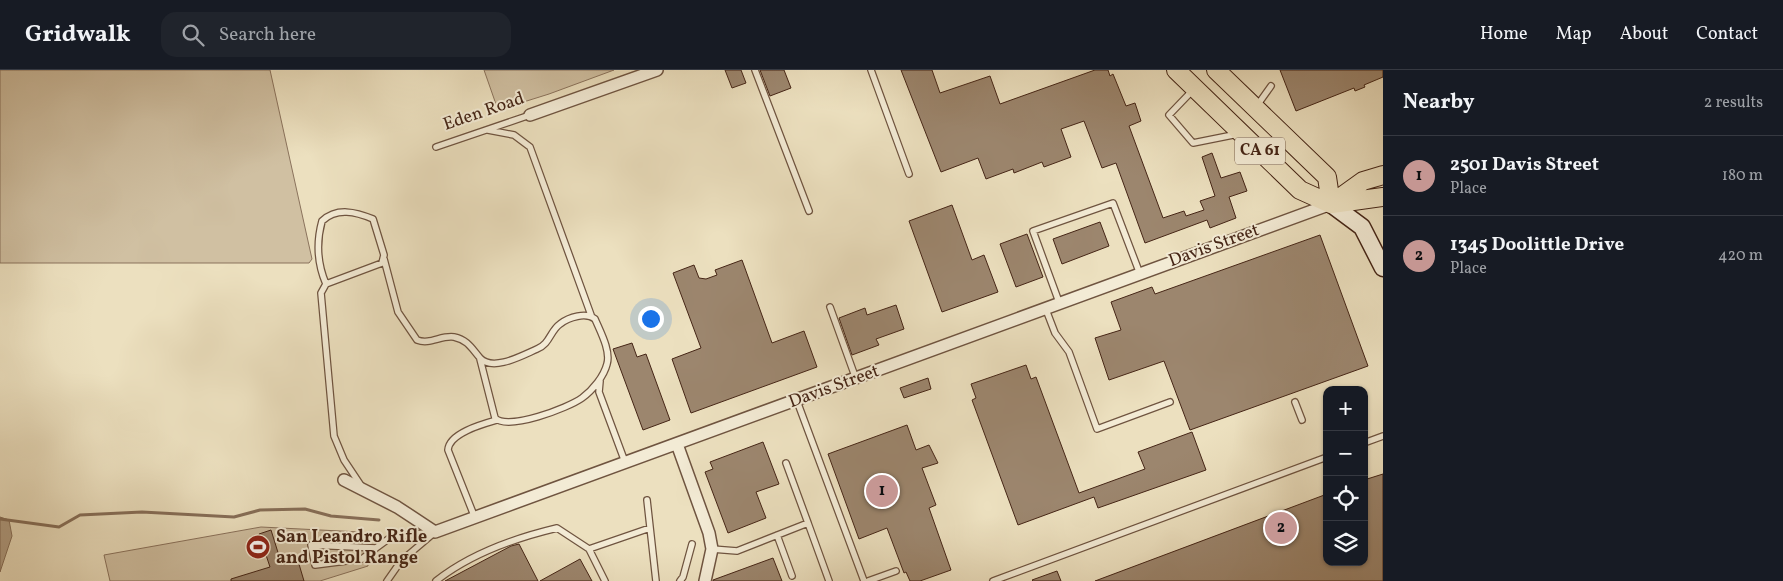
<!DOCTYPE html>
<meta charset="utf-8">
<style>
:root{--surface:#171b24;--page:#20242c;--text:#f1f3f6;--muted:#9ea1a6;--line:#363941;--accent:#c59692}
body{margin:0;font-family:Vollkorn,serif;background:var(--page);color:var(--text)}
.controls{position:absolute;right:15px;bottom:15px;display:grid;overflow:hidden;border-radius:10px;box-shadow:0 1px 4px #0004}
.controls button{width:45px;height:45px;display:grid;place-items:center;padding:0;border:0;border-bottom:1px solid var(--line);background:var(--surface);color:var(--text);font:25px sans-serif}
.you{position:absolute;left:650px;top:248px;width:18px;height:18px;margin:-12px;border:4px solid #fff;border-radius:50%;background:#1a73e8;box-shadow:0 0 0 8px #1a73e833}
.badge{display:grid;place-items:center;width:32px;height:32px;border-radius:50%;background:var(--accent);color:#111;font-size:16px;font-weight:700}
.pin{position:absolute;translate:-50% -50%;border:2px solid #fff;box-shadow:0 1px 5px #0006}
.list{margin:0;padding:0;list-style:none}
h2{display:flex;justify-content:space-between;align-items:center;height:65px;margin:0;padding:0 20px;font-size:21px}
h2 small{font-size:16px;font-weight:400;color:var(--muted)}
.list li{display:grid;grid-template-columns:32px 1fr auto;gap:15px;align-items:center;box-sizing:border-box;height:80px;padding:0 20px;border-top:1px solid var(--line)}
.list b{display:block;font-size:19px;white-space:nowrap}
.list p{margin:0;font-size:16px;white-space:nowrap;color:var(--muted)}
.list em{font-size:16px;font-style:normal;color:var(--muted)}
.icon{flex:none;width:28px;height:28px;fill:none;stroke:currentColor;stroke-width:2;stroke-linecap:round;stroke-linejoin:round}
.map{position:relative;flex:none;width:1383px;height:511px;overflow:hidden}
header{display:flex;align-items:center;gap:30px;box-sizing:border-box;height:70px;padding:0 25px;background:var(--surface);border-bottom:1px solid var(--line)}
header strong{font-size:24px}
nav{display:flex;gap:28px;margin-inline-start:auto;font-size:18px}
.search{width:350px;height:45px;background:var(--page);display:flex;align-items:center;gap:12px;box-sizing:border-box;padding:0 18px;border-radius:15px;color:var(--muted);font-size:19px}
main{display:flex}
aside{flex:1;background:var(--surface)}
.map>svg:first-child{display:block}
</style>
<header>
<strong>Gridwalk</strong>
<div class="search"><svg class="icon" aria-label="search" viewBox="0 0 24 24"><circle cx="10" cy="10" r="6"/><path d="M15 15l6 6"/></svg>Search here</div>
<nav><a>Home</a><a>Map</a><a>About</a><a>Contact</a></nav>
</header>
<main>
<div class="map">
<svg width="1383" height="511" viewBox="0 0 1383 511">
<rect width="100%" height="100%" fill="#ece0bf"/>
<filter id="stains"><feTurbulence type="fractalNoise" baseFrequency=".004" numOctaves="4"/><feColorMatrix values="0 0 0 0 .2 0 0 0 0 .09 0 0 0 0 .02 0 0 0 .5 -.17"/></filter>
<radialGradient id="worn" r=".72"><stop offset=".6" stop-color="#630" stop-opacity="0"/><stop offset="1" stop-color="#630" stop-opacity=".3"/></radialGradient>
<path fill="#d0c0a2" stroke="#8a725c" d="M0 0H270L312 189 309 193H0Z
M484 0H614L549 24 498 40Z
M261 457 360 462 359 468 368 469V496L320 511H110L104 485Z"/>
<path fill="#b3a086" stroke="#876f59" d="M0 447 9 450 12 466 0 502Z"/>
<g fill="none" stroke-linecap="round" stroke-linejoin="round">
<path stroke="#876f59" stroke-width="3" d="M0 449 59 457 80 445 142 442 234 447 260 440 305 439 331 446 379 450"/>
</g>
<path fill="#9c866e" stroke="#452516" d="M725 0H741L746 13 732 18Z
M760 0H784L791 18 770 26Z
M901 0H932L940 23 990 6 1000 34 1095 0H1108L1110 6 1113 4 1126 36 1135 33 1141 51 1129 56 1163 148 1184 141 1186 146 1204 140 1200 131 1215 126 1202 87 1212 83 1221 108 1240 102 1247 121 1229 127 1236 148 1210 158 1207 150 1145 173 1116 93 1102 98 1084 51 1061 59 1071 87 1044 97 1042 92 1014 103 1013 99 986 109 978 88 941 102Z
M1280 0H1383V7L1364 15 1365 17 1355 21 1354 18 1296 41Z
M952 135 972 190 984 185 998 222 942 242 909 151Z
M1100 152 1109 176 1062 194 1053 169Z
M1027 164 1043 207 1016 217 1000 174Z
M1320 165 1368 296 1190 360 1164 291 1109 310 1095 268 1121 260 1111 232 1152 217 1155 224Z
M742 190 772 273 804 261 817 297 691 343 672 289 701 278 673 203 694 195 699 208 706 209 717 205 715 200Z
M896 235 904 259 876 269 879 275 852 285 839 248 865 238 867 245Z
M632 273 637 287 646 284 670 350 643 360 613 279Z
M1026 295 1031 309 1036 307 1079 423 1145 399 1138 382 1192 362 1206 400 1098 438 1094 427 1018 455 972 330 976 328 971 314Z
M928 308 931 319 904 328 900 318Z
M907 355 916 380 929 375 938 393 922 398 936 435 929 438 951 500 920 511H910L906 502 904 503 887 458 859 469 828 384Z
M763 372 779 414 756 422 766 448 728 463 705 402 713 399 710 392Z
M1383 404V511H1095L1327 424V492H1364V410Z
M271 460 280 489 296 484 304 511H231V509L270 497 259 464Z
M519 474 538 511H445L511 476Z
M773 488 782 511H713V510Z
M580 489 592 511H540Z
M1057 501 1061 511H1033L1032 510Z"/>
<g fill="none" stroke-linecap="round" stroke-linejoin="round">
<defs>
<path id="service" d="M755 0 809 141
M871 0 909 104
M1193 20 1169 45 1193 73 1238 64
M1256 37 1271 16
M488 60 514 65 530 77 591 245
M436 77 530 45
M384 189 398 242 417 270C430 275 441 265 454 267 468 270 472 279 480 288 493 302 523 285 537 279 550 274 550 261 560 254 569 247 586 242 595 249 600 261 611 281 607 294 604 306 593 320 582 328 568 338 508 361 495 348L480 289
M326 214C317 193 316 173 322 151 337 137 356 142 373 149L384 185 382 193 326 214 321 223 334 366 344 390 362 417
M1059 232 1033 161 1113 133 1140 204
M830 237 856 309
M1045 237 1055 263 1069 282 1097 359 1170 332
M600 311 599 322 625 392
M797 331 864 511
M1295 332 1302 350
M1364 373 1383 366
M786 393 808 453
M647 430 656 511
M475 448 448 380C449 363 483 354 497 350
M777 465 792 506
M376 478 362 489 315 495 311 475 376 478 391 467 433 462
M589 479 605 511
M712 479 737 481 808 453 829 511
M387 511 401 491 434 463
M436 511C470 484 515 468 557 458L589 479 650 458
M680 511 683 507 692 474
M868 511 896 501
M993 511 1327 387"/>
<path id="minor" d="M530 45 657 0
M677 374 709 463 712 479 705 511
M344 410 397 437 435 462 1331 134"/>
<path id="secondary" d="M1331 134 1362 157 1383 198"/>
<path id="primary" d="M1176 0 1300 120 1331 134
M1216 0 1327 107 1331 134
M1331 134 1363 111 1383 105
M1332 134 1383 127"/>
</defs>
<use href="#service" stroke="#6f5440" stroke-width="8"/>
<use href="#minor" stroke="#6f5440" stroke-width="14"/>
<use href="#secondary" stroke="#452516" stroke-width="19"/>
<use href="#primary" stroke="#452516" stroke-width="20"/>
<use href="#service" stroke="#f3ebd5" stroke-width="5.5"/>
<use href="#minor" stroke="#f3ebd5" stroke-width="11"/>
<use href="#secondary" stroke="#f3ebd5" stroke-width="16"/>
<use href="#primary" stroke="#ece0bf" stroke-width="18"/>
</g>
<defs>
<symbol id="stadium-disc" viewBox="-11 -11 22 22"><circle r="9.5" fill="#8f2418" stroke="#f3ebd5"/><path d="M0-5a6.5 5 0 1 0 0 10a6.5 5 0 1 0 0-10ZM-3.5-1.8h7v3.6h-7Z" fill="#fff"/></symbol>
</defs>
<g fill-rule="evenodd">
<use href="#stadium-disc" x="244" y="463" width="28" height="28"/>
</g>
<g text-anchor="middle" dominant-baseline="central" stroke-width="4" stroke-linejoin="round" paint-order="stroke">
<rect fill="#f3ebd5" stroke="#79604f" stroke-width="1" x="1235" y="67.5" width="50" height="27" rx="4"/>
<g font-size="16" font-weight="bold" fill="#452516">
<text x="1260" y="81">CA 61</text>
</g>
<g font-size="18" fill="#452516" stroke="#f3ebd5">
<text transform="translate(484 42) rotate(-19)">Eden Road</text>
<text transform="translate(1214 176) rotate(-20)">Davis Street</text>
<text transform="translate(834 317) rotate(-20)">Davis Street</text>
</g>
<g font-size="18" font-weight="bold" fill="#452516" stroke="#f3ebd5" text-anchor="start">
<text x="276" y="467">San Leandro Rifle<tspan x="276" dy="21">and Pistol Range</tspan></text>
</g>
</g>
<rect width="100%" height="100%" filter="url(#stains)"/>
<rect width="100%" height="100%" fill="url(#worn)"/>
</svg>
<div class="controls">
<button>+</button>
<button>−</button>
<button><svg class="icon" aria-label="locate" viewBox="0 0 24 24"><circle cx="12" cy="12" r="6"/><path d="M12 2v4M12 18v4M2 12h4M18 12h4"/></svg></button>
<button><svg class="icon" aria-label="layers" viewBox="0 0 24 24"><path d="M12 4l9 5-9 5-9-5zM3 14l9 5 9-5"/></svg></button>
</div>
<div class="you"></div>
<div class="pin badge" style="left:882px;top:421px">1</div>
<div class="pin badge" style="left:1281px;top:458px">2</div>
</div>
<aside>
<h2>Nearby<small>2 results</small></h2>
<ul class="list">
<li><span class="badge">1</span><div><b>2501 Davis Street</b><p>Place</p></div><em>180 m</em></li>
<li><span class="badge">2</span><div><b>1345 Doolittle Drive</b><p>Place</p></div><em>420 m</em></li>
</ul>
</aside>
</main>
